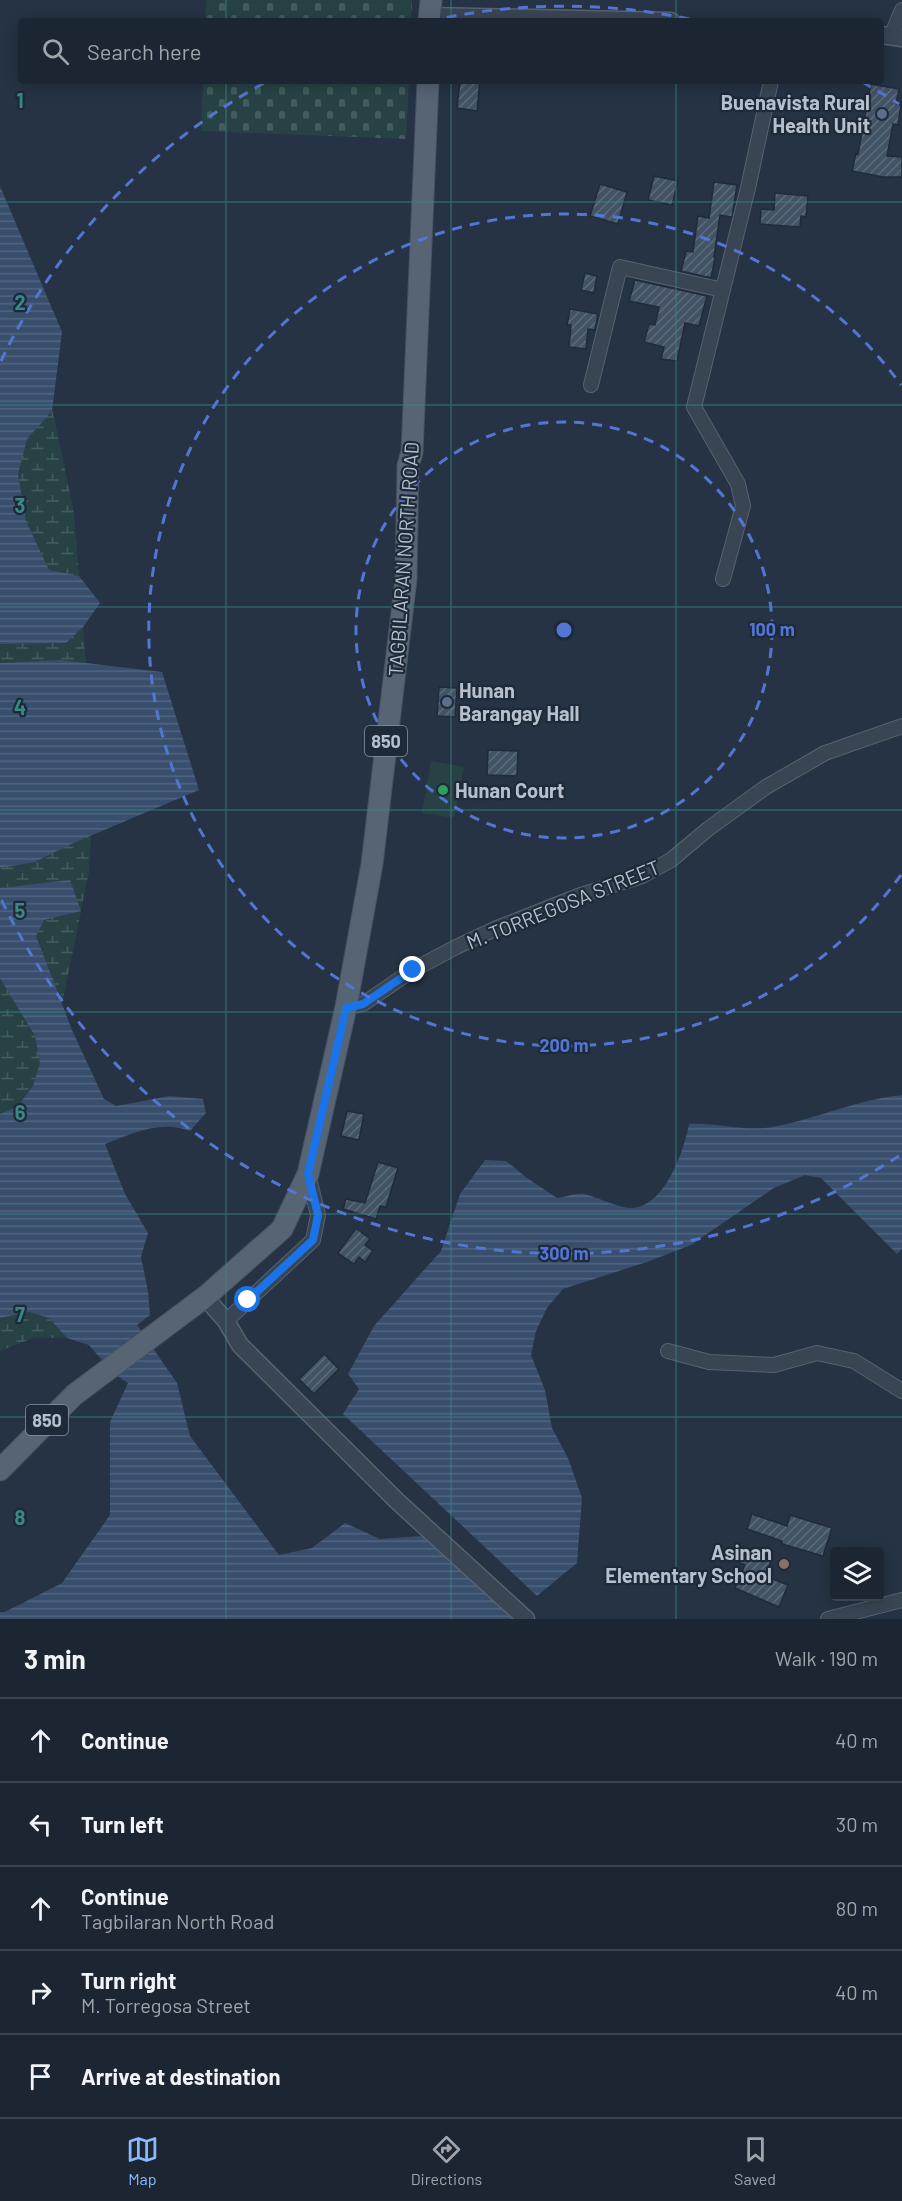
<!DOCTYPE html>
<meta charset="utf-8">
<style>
:root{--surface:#1c2633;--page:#252e3b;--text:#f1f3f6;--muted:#a0a5ac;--line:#3a434e;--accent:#8ab9ff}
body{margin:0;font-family:Barlow,sans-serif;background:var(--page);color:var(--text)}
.controls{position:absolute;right:18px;bottom:18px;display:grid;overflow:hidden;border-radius:6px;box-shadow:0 3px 15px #0003}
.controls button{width:54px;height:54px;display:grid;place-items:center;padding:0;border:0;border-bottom:2px solid var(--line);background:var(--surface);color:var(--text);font:30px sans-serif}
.stop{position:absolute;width:18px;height:18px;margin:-14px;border:4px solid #1a73e8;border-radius:50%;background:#fff}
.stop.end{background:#1a73e8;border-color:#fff;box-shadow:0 2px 6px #0008}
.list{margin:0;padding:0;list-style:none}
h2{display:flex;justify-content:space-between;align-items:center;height:78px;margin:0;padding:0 24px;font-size:26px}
h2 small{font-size:20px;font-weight:400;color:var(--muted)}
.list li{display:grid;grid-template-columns:39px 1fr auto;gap:18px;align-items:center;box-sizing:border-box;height:84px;padding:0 24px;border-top:2px solid var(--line)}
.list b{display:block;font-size:22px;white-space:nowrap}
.list p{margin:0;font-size:20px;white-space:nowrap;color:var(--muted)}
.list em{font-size:20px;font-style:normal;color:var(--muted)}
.icon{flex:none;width:33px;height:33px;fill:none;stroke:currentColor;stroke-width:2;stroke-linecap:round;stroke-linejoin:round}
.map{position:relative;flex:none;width:902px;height:1619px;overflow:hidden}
.search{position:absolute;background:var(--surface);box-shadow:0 3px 15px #0003;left:18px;right:18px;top:18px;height:66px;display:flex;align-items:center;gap:15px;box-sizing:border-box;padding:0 21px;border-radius:6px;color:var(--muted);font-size:22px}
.sheet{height:498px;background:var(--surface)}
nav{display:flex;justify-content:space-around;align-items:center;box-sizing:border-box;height:84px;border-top:2px solid var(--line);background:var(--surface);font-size:16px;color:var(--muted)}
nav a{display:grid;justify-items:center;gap:3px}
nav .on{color:var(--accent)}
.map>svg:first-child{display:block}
</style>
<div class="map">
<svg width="902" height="1619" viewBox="0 0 902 1619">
<defs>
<pattern id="wetland-marsh" width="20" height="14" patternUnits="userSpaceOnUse" patternTransform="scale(1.5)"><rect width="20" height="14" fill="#274245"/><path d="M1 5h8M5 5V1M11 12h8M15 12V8" fill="none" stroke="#445c5f"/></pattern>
<pattern id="cemetery-stones" width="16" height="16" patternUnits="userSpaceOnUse" patternTransform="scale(1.5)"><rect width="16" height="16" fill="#274245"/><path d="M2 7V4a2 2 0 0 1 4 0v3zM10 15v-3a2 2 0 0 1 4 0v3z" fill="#445c5f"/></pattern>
<pattern id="water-rules" width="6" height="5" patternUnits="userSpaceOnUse" patternTransform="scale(1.5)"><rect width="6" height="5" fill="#374e6c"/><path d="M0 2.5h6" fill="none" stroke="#526680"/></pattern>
<pattern id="building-hatch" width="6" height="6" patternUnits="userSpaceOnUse" patternTransform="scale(1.5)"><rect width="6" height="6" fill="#435366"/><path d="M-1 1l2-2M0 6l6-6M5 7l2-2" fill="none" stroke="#5c6a7b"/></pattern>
</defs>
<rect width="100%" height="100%" fill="#253344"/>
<path fill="#274245" d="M431 761 464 767 454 818 422 813Z"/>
<path fill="url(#wetland-marsh)" d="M0 206 34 323 74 512 95 777 89 872 59 1019 55 1104 0 1127Z
M29 1312 49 1318 67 1338H33L0 1351V1318Z"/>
<path fill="url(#cemetery-stones)" d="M206 0H412L411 21H205Z
M203 81H409L406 139 201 131Z"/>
<path fill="url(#water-rules)" d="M0 186 62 332 52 411 27 439 18 474 26 521 49 570 79 576 100 603 83 627 66 643 0 644Z
M61 660 162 672 199 790 71 844 35 862 0 868V663Z
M70 880 81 911 44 920 36 936 72 1030 104 1099 116 1106 170 1096 203 1099 206 1113 190 1131C159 1120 135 1133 105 1144L125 1194 148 1233 141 1257 148 1291 150 1315 137 1325 177 1383 190 1436 279 1555 312 1548 345 1523 380 1539 423 1536 523 1619H0V1612H5L62 1583 110 1515V1422L128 1383 113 1373 89 1345 67 1338 49 1318 29 1312 0 1318V1114L17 1107 33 1086 40 1063 35 1036 0 978V888Z
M902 1095V1249L897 1254 821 1178 805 1175 774 1188 691 1245 647 1262 563 1289 547 1308 536 1331 531 1355 545 1390 552 1428 568 1458 582 1498 577 1563 537 1596 343 1414 359 1389 348 1374 374 1326 441 1251 460 1194 485 1160 506 1161 527 1178 557 1198C565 1197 576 1193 584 1194 598 1197 620 1209 633 1208 666 1205 684 1150 689 1124 719 1122 746 1133 777 1126 819 1118 859 1099 902 1095Z"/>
<path fill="url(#building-hatch)" stroke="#202b3b" stroke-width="1.5" d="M460 81H480L477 111 457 108Z
M871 84 899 89 896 104 901 105 898 125 893 124 887 156 902 157V177H883L852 171 856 153 858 154Z
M654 176 678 181 672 205 648 200Z
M714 182 737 185 732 217 720 215 714 257 715 258 711 278 681 271 686 251 693 252 698 216 709 218Z
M600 184 627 192 618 224 590 216Z
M775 193 808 196 806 217 801 216 800 227 760 224 761 209 774 210Z
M585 273 597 276 594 293 581 290Z
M635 280 707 296 699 326 685 323 677 361 661 359 664 347 644 342 649 324 655 325 659 307 629 301Z
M570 309 598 314 595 330 588 329 586 349 569 347 571 325H567Z
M439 687 457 688 455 717 437 716Z
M488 750 518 751 517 776 487 775Z
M347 1111 364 1114 359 1140 341 1136Z
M378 1162 398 1168 386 1207 380 1206 376 1219 343 1209 346 1199 365 1203Z
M356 1228 370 1239 365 1245 373 1251 365 1262 359 1257 354 1264 338 1253Z
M324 1354 339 1369 314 1394 299 1379Z
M752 1514 787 1526 790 1515 832 1528 823 1556 782 1544V1541L747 1529Z
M745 1550 771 1561 765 1576 788 1585 779 1607 735 1588 745 1565 740 1563Z"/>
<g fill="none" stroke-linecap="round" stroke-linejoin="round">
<defs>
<path id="minor" d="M891 37 902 10
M591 385 620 267 723 290
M723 579 743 506 738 484 694 407 748 188 771 81
M346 1007 363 1004 413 970 456 947 497 928 578 896 642 876 671 860 708 829 766 787 825 753 902 726
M226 1321 313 1240 318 1215 308 1174
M668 1351 709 1362 774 1365 817 1353 854 1361 902 1391
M828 1619 902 1600"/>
<path id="tertiary" d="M430 16 671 21
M881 35 902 38
M205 1297 226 1321 240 1345 397 1501 526 1619"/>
<path id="primary" d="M429 21 431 0
M0 1470 74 1395 205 1297 282 1229 308 1174 346 1007 372 864 406 579 408 466 412 452 428 81"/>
</defs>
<use href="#minor" stroke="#576271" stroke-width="16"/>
<use href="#tertiary" stroke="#576271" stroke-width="19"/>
<use href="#primary" stroke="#465060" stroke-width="23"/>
<use href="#minor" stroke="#394553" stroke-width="14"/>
<use href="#tertiary" stroke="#394553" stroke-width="16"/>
<use href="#primary" stroke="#576473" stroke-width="21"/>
</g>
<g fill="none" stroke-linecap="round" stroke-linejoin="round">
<path stroke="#1a73e8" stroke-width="8" d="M248 1300 313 1240 318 1215 308 1174 346 1008 363 1004 413 970"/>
</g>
<path fill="none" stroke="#398886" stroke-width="1.5" stroke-opacity="0.55" d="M226 0V21M451 0V21M676 0V21M226 81V1619M451 81V1619M676 81V1619M0 202H902M0 405H902M0 607H902M0 810H902M0 1012H902M0 1214H902M0 1417H902"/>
<g fill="none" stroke="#5376d4" stroke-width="3" stroke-dasharray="10 8">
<circle cx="564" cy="630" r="208"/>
<path d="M901 875A416 416 0 1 1 901 385"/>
<path d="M899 1156A624 624 0 0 1 1 899M1 361A624 624 0 0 1 266 82M429 21A624 624 0 0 1 699 21M862 82A624 624 0 0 1 899 104"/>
</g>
<g fill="#5c6f8a" stroke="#1e2939" stroke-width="2">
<circle cx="882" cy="114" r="6"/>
<circle cx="447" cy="702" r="6"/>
</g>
<circle fill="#2e9e5b" stroke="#1e2939" stroke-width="2" cx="443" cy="790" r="6"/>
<circle fill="#8d6e63" stroke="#1e2939" stroke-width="2" cx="784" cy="1564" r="6"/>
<g text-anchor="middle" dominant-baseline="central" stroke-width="4.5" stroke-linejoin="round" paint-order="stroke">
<g fill="#1e2939" stroke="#8893a1" stroke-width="1.5">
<rect x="365" y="726" width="42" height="30" rx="4.5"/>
<rect x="26" y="1405" width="42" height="30" rx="4.5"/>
</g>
<g font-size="18" font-weight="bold" fill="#b6c0cd">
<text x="386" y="741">850</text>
<text x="47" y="1420">850</text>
</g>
<g font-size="20" font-weight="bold" fill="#b6c0cd" stroke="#1e2939" text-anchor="end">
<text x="870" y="102">Buenavista Rural<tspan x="870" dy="23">Health Unit</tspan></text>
<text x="459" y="690" text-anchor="start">Hunan<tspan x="459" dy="23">Barangay Hall</tspan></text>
<text x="455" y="790" text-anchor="start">Hunan Court</text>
<text x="772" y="1552">Asinan<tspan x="772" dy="23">Elementary School</tspan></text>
</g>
<g font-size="20" fill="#b6c0cd" stroke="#1e2939">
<text transform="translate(403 559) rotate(-86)">TAGBILARAN NORTH ROAD</text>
<text transform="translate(563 904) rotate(-22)">M. TORREGOSA STREET</text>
</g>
</g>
<g font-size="20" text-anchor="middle" font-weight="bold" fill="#398886" stroke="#1e2939" stroke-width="4.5" stroke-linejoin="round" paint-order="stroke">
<text x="20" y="108">1</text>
<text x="20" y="310">2</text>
<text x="20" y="513">3</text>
<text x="20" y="715">4</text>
<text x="20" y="918">5</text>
<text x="20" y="1120">6</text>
<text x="20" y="1322">7</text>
<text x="20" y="1525">8</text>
</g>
<circle cx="564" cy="630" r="9" fill="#5376d4" stroke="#1e2939" stroke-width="3"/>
<g font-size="18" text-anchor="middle" font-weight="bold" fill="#5376d4" stroke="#1e2939" stroke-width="4.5" stroke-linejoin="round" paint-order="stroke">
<text x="772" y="636">100 m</text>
<text x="564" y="1052">200 m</text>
<text x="564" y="1260">300 m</text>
</g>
</svg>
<div class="controls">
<button><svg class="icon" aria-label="layers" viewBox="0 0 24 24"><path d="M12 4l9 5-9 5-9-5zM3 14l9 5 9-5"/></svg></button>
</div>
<div class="stop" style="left:248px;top:1300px"></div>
<div class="stop end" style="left:413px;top:970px"></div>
<div class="search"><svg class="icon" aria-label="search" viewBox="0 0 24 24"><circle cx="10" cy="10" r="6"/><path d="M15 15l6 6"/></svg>Search here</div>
</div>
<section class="sheet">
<h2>3 min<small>Walk · 190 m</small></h2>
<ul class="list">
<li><svg class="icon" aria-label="ahead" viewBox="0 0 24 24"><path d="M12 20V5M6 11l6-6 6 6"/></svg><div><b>Continue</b></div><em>40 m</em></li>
<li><svg class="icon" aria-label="left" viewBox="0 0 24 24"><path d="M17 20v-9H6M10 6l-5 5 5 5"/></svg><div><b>Turn left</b></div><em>30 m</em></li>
<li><svg class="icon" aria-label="ahead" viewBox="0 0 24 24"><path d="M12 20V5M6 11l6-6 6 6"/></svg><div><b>Continue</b><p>Tagbilaran North Road</p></div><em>80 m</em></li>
<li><svg class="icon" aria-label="right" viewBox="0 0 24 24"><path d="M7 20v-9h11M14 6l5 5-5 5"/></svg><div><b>Turn right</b><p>M. Torregosa Street</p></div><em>40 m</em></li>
<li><svg class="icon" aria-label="arrive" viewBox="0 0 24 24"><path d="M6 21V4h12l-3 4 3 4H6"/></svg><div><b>Arrive at destination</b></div></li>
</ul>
</section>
<nav>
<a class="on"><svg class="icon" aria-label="map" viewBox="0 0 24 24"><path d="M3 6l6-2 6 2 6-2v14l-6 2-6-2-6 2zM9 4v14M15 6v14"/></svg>Map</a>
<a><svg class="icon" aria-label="directions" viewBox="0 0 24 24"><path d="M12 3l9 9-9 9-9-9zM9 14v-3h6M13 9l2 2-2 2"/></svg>Directions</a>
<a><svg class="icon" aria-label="saved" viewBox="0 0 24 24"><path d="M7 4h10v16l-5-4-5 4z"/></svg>Saved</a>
</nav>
